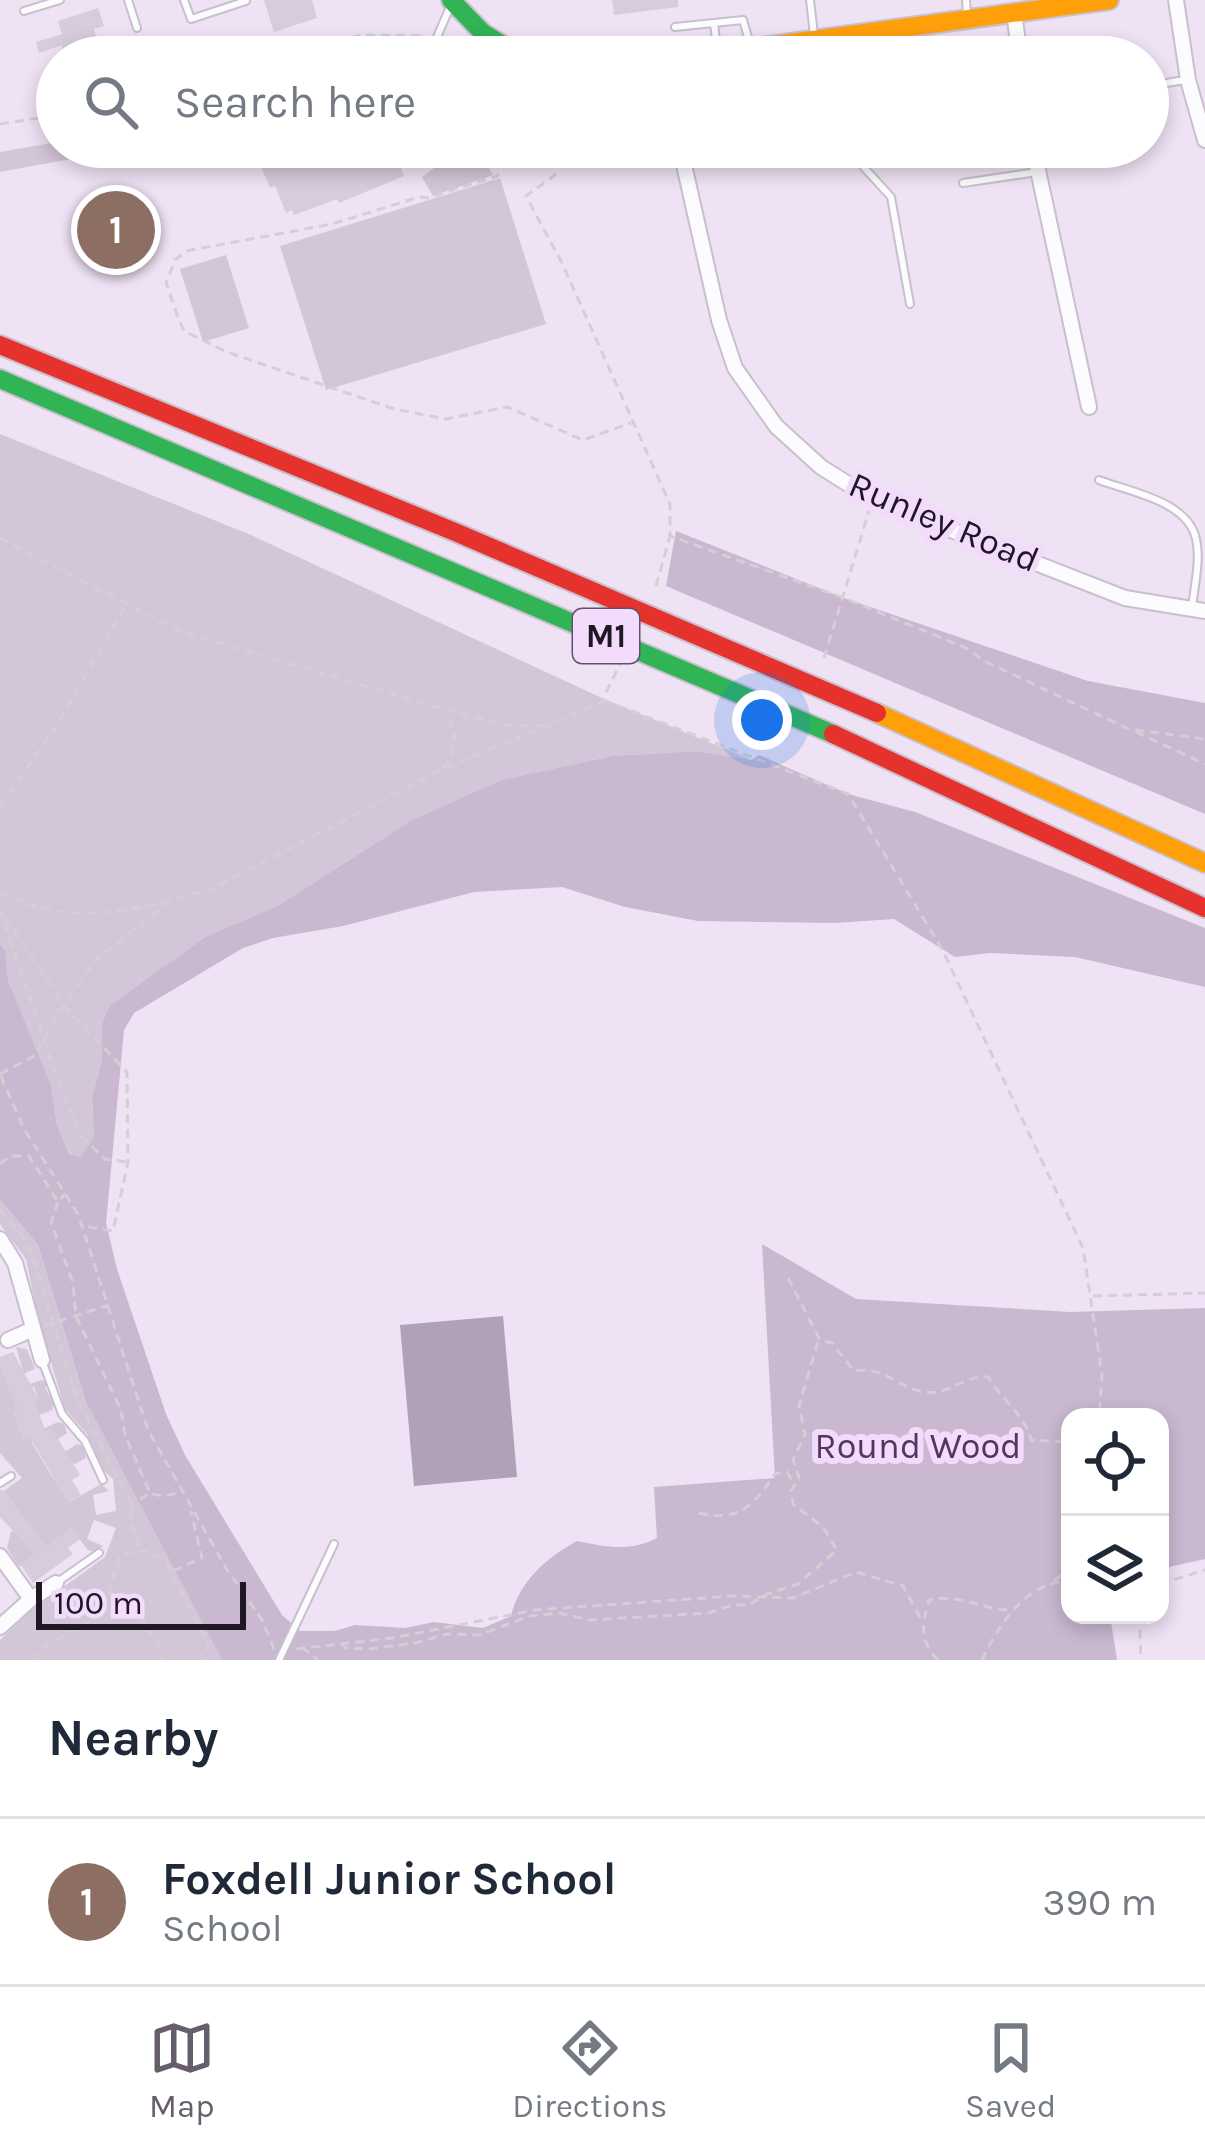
<!DOCTYPE html>
<style>
:root{--surface:#fff;--page:#f6f6f7;--text:#1f2937;--muted:#747a83;--line:#e0e1e3;--accent:#675e6c}
body{margin:0;font-family:Karla,sans-serif;background:var(--page);color:var(--text)}
.controls{position:absolute;right:36px;bottom:36px;display:grid;overflow:hidden;border-radius:24px;box-shadow:0 6px 18px #0003}
.controls button{width:108px;height:108px;display:grid;place-items:center;padding:0;border:0;border-bottom:3px solid var(--line);background:var(--surface);color:var(--text);font:60px sans-serif}
.scale{position:absolute;left:36px;bottom:30px;width:210px;box-sizing:border-box;padding-left:12px;border:6px solid #1f1723;border-top:0;font-size:33px;line-height:42px;white-space:nowrap;color:#1f1723;-webkit-text-stroke:9px #f2dbfb;paint-order:stroke}
.you{position:absolute;left:762px;top:720px;width:42px;height:42px;margin:-30px;border:9px solid #fff;border-radius:50%;background:#1a73e8;box-shadow:0 0 0 18px #1a73e833}
.badge{display:grid;place-items:center;width:78px;height:78px;border-radius:50%;background:var(--accent);color:#fff;font-size:39px;font-weight:700}
.pin{position:absolute;translate:-50% -50%;border:6px solid #fff;box-shadow:0 3px 12px #0006}
.list{margin:0;padding:0;list-style:none}
h2{display:flex;justify-content:space-between;align-items:center;height:156px;margin:0;padding:0 48px;font-size:51px}
h2 small{font-size:39px;font-weight:400;color:var(--muted)}
.list li{display:grid;grid-template-columns:78px 1fr auto;gap:36px;align-items:center;box-sizing:border-box;height:168px;padding:0 48px;border-top:3px solid var(--line)}
.list b{display:block;font-size:45px;white-space:nowrap}
.list p{margin:0;font-size:39px;white-space:nowrap;color:var(--muted)}
.list em{font-size:39px;font-style:normal;color:var(--muted)}
.icon{flex:none;width:66px;height:66px;fill:none;stroke:currentColor;stroke-width:2;stroke-linecap:round;stroke-linejoin:round}
.map{position:relative;flex:none;width:1205px;height:1660px;overflow:hidden}
.search{position:absolute;background:var(--surface);box-shadow:0 6px 18px #0003;left:36px;right:36px;top:36px;height:132px;display:flex;align-items:center;gap:30px;box-sizing:border-box;padding:0 42px;border-radius:66px;color:var(--muted);font-size:45px}
.sheet{height:324px;background:var(--surface)}
nav{display:flex;justify-content:space-around;align-items:center;box-sizing:border-box;height:168px;border-top:3px solid var(--line);background:var(--surface);font-size:33px;color:var(--muted)}
nav a{display:grid;justify-items:center;gap:6px}
nav .on{color:var(--accent)}
.map>svg:first-child{display:block}
</style>
<div class="map">
<svg width="1205" height="1660" viewBox="0 0 1205 1660">
<rect width="100%" height="100%" fill="#eee2f4"/>
<path fill="#d3c6d8" d="M57 142V147H113L114 151 0 172V152Z
M462 147H478L493 175 433 196 422 177Z
M500 178 546 324 326 390 280 246Z
M226 255 249 328 203 342 180 269Z
M0 434 251 535 604 699 752 760 697 751 612 756 501 780 412 820 279 905 205 937 109 1006 102 1024V1060L92 1097 94 1137 82 1157 71 1156 57 1125 51 1085 8 980 5 952 0 944Z
M0 1199 38 1245 86 1402 222 1660H0V1640L32 1610 105 1557 116 1528 94 1520 87 1539 103 1546 95 1552 88 1550 71 1528 48 1549 25 1542 35 1554 19 1567 7 1548 11 1532 26 1521 4 1491 22 1478 0 1453V1367L5 1378 23 1371 16 1347 27 1349 35 1369 6 1381 17 1407 38 1398 34 1387 28 1389 26 1385 42 1380 48 1383 45 1388 54 1403 52 1410 39 1415 34 1404 13 1412 23 1438 58 1422 64 1424 67 1433 58 1439 51 1429 31 1441 45 1465 77 1444 83 1446 86 1458 71 1466 65 1456 46 1467 69 1502 101 1484 109 1491 93 1495 96 1515 116 1511 113 1479 104 1471 87 1434 65 1409 39 1322 26 1259 0 1224Z"/>
<path fill="#c9b8d0" d="M676 531 844 598 1088 681 1205 703V814L666 586Z
M697 751 752 760 759 755 848 794 915 812 1205 928V987L1075 957 990 953 955 957 894 919 834 923 698 921 625 907 562 887 474 892 343 926 273 938 243 948 134 1013 124 1030 106 1223 117 1269 166 1414 185 1455 282 1615 300 1631H335L355 1625 405 1628 434 1622 483 1628 511 1616C519 1582 546 1558 577 1541 606 1547 630 1552 657 1538L654 1487 775 1478 762 1244 856 1299 1070 1312 1205 1308V1559L1160 1569V1417H1070V1615H1110L1117 1660H222L86 1402 38 1245 0 1199V944L5 951 8 980 51 1085 57 1125 70 1155 81 1157 94 1137 92 1097 102 1060V1024L109 1006 205 937 279 905 412 820 501 780 612 756Z"/>
<path fill="#b0a0b8" d="M503 1316 517 1477 414 1486 400 1325Z"/>
<path fill="#d6ccdb" d="M264 0H312L317 18 274 32Z
M612 0H678V7L614 15Z
M98 8 104 26 94 29 102 55 65 57 62 45 39 53 36 42 62 34 58 21Z
M262 147H451L444 158 432 166 418 168 399 163 404 176 339 203 337 199 294 215 292 210 286 213 275 186 270 188 254 150Z
M13 1352 38 1398 34 1400 46 1432 52 1429 80 1475 72 1480 81 1495 68 1502 29 1436 23 1439 13 1412 17 1410 0 1367V1357Z
M0 1490H3L46 1546 71 1528 80 1539 68 1548 73 1554 33 1583 21 1565 35 1554 0 1517Z"/>
<g fill="none" stroke-linecap="round" stroke-linejoin="round">
<defs>
<path id="lane" d="M128 0 137 28
M184 0 191 19 246 1
M810 0 814 35
M966 0 967 15
M24 11 60 0
M714 23 717 49
M675 27 743 20 750 44
M841 39 844 57
M449 57 437 37 450 7
M1148 86 1185 80
M857 147 860 163 891 197 910 304
M963 183 1037 172
M1099 480C1130 492 1188 501 1196 539 1201 559 1194 588 1192 608
M43 1363 62 1414 85 1441 103 1480
M0 1483 11 1476
M59 1581 99 1553
M279 1660 334 1544"/>
<path id="street" d="M1176 0 1188 80 1205 140
M1014 13 1020 57
M680 147 719 320 735 368 776 426 821 467 872 499 1125 598 1205 611
M1033 147 1089 407
M0 1239 15 1263 42 1360
M8 1340 31 1330
M0 1556 31 1599
M0 1627 31 1599 56 1583"/>
<path id="fast" d="M451 0 483 33 522 57
M0 379 833 734"/>
<path id="slow" d="M687 57 1109 0
M877 713 1205 863"/>
<path id="jam" d="M0 345 455 532 877 713
M833 734 1205 908"/>
</defs>
<use href="#lane" stroke="#c9bfcd" stroke-width="10"/>
<use href="#street" stroke="#c9bfcd" stroke-width="18"/>
<use href="#fast" stroke="#c9bfcd" stroke-width="22"/>
<use href="#slow" stroke="#c9bfcd" stroke-width="22"/>
<use href="#jam" stroke="#c9bfcd" stroke-width="22"/>
<path stroke="#d3cfd4" stroke-width="3" stroke-dasharray="9 6" stroke-linecap="butt" d="M279 57 362 35 425 36
M0 124 57 115
M540 147 555 175 526 196 562 263 670 504V536L844 598 966 648 984 661 1129 729 1205 739
M506 160 497 176 428 198 419 197 332 224 186 251 175 260 166 283 179 320 184 331 227 352 394 409 446 419 507 407 583 440 631 423
M0 538 179 631 439 708 511 726 542 725
M656 586 670 536
M824 658 869 511
M603 700 848 794 942 949 1083 1248 1102 1375 1099 1417
M1136 732 1205 764
M443 768C457 750 459 731 444 712
M0 806 58 724 126 604
M0 893C63 921 102 916 167 901
M0 910 57 1078 82 1137 105 1159 128 1162
M5 917 64 1006 127 1072 128 1162 113 1231 84 1226
M0 1074 36 1055 58 1014 96 960 171 900 214 888 441 770 601 703 620 664
M1 1076 24 1129 78 1214 148 1430 226 1568 262 1620 274 1649
M0 1164 10 1156H29L58 1202 65 1194
M58 1202 51 1223 73 1283 76 1316 121 1410 125 1435 150 1493 131 1505
M0 1210 28 1243 77 1398 131 1503V1522L140 1550
M788 1278 820 1340 832 1343 854 1371C886 1366 895 1387 925 1392 949 1396 963 1375 988 1377 1002 1400 1025 1415 1031 1440L1062 1442 1070 1457
M1093 1296 1205 1293
M44 1326 109 1305
M152 1494 164 1496 182 1492
M699 1513C740 1522 753 1506 775 1474L787 1472 795 1486
M173 1571 202 1558 191 1511
M1054 1580 1070 1570
M1160 1584 1205 1570
M58 1598 82 1610H94L109 1593 119 1557C138 1547 153 1549 167 1564L208 1644 202 1660
M1139 1615 1141 1660
M341 1643 346 1648 369 1649 416 1643 446 1634 479 1635 530 1616 559 1613 589 1620 709 1613 732 1605H749L767 1594 798 1584 837 1550 823 1527 793 1504 791 1491 799 1477 793 1460 805 1434 799 1406 819 1338
M302 1647 318 1660
M296 1649 393 1638 534 1610 733 1596 793 1598 856 1572 903 1586 923 1623
M33 1660 46 1646 104 1614H123L141 1619 158 1644 163 1660
M938 1660C919 1640 922 1625 929 1600 958 1593 982 1610 1011 1610
M982 1660C998 1625 1028 1580 1070 1581"/>
<use href="#lane" stroke="#fcfbfd" stroke-width="6"/>
<use href="#street" stroke="#fcfbfd" stroke-width="14"/>
<use href="#fast" stroke="#30b455" stroke-width="18"/>
<use href="#slow" stroke="#ff9f0a" stroke-width="18"/>
<use href="#jam" stroke="#e5322d" stroke-width="18"/>
</g>
<g text-anchor="middle" dominant-baseline="central" stroke-width="12" stroke-linejoin="round" paint-order="stroke">
<rect fill="#f2dbfb" stroke="#5e5264" stroke-width="3" x="573" y="609" width="66" height="54" rx="9"/>
<g font-size="33" font-weight="bold" fill="#1f1723">
<text x="606" y="636">M1</text>
</g>
<g font-size="36" fill="#1f1723" stroke="#f2dbfb">
<text transform="translate(944 522) rotate(23)">Runley Road</text>
</g>
<g font-size="36" fill="#53365e" stroke="#f2dbfb">
<text x="918" y="1446">Round Wood</text>
</g>
</g>
</svg>
<div class="controls">
<button><svg class="icon" aria-label="locate" viewBox="0 0 24 24"><circle cx="12" cy="12" r="6"/><path d="M12 2v4M12 18v4M2 12h4M18 12h4"/></svg></button>
<button><svg class="icon" aria-label="layers" viewBox="0 0 24 24"><path d="M12 4l9 5-9 5-9-5zM3 14l9 5 9-5"/></svg></button>
</div>
<div class="scale">100 m</div>
<div class="you"></div>
<div class="pin badge" style="left:116px;top:230px;background:#8d6e63">1</div>
<div class="search"><svg class="icon" aria-label="search" viewBox="0 0 24 24"><circle cx="10" cy="10" r="6"/><path d="M15 15l6 6"/></svg>Search here</div>
</div>
<section class="sheet">
<h2>Nearby<small></small></h2>
<ul class="list">
<li><span class="badge" style="background:#8d6e63">1</span><div><b>Foxdell Junior School</b><p>School</p></div><em>390 m</em></li>
</ul>
</section>
<nav>
<a class="on"><svg class="icon" aria-label="map" viewBox="0 0 24 24"><path d="M3 6l6-2 6 2 6-2v14l-6 2-6-2-6 2zM9 4v14M15 6v14"/></svg>Map</a>
<a><svg class="icon" aria-label="directions" viewBox="0 0 24 24"><path d="M12 3l9 9-9 9-9-9zM9 14v-3h6M13 9l2 2-2 2"/></svg>Directions</a>
<a><svg class="icon" aria-label="saved" viewBox="0 0 24 24"><path d="M7 4h10v16l-5-4-5 4z"/></svg>Saved</a>
</nav>
